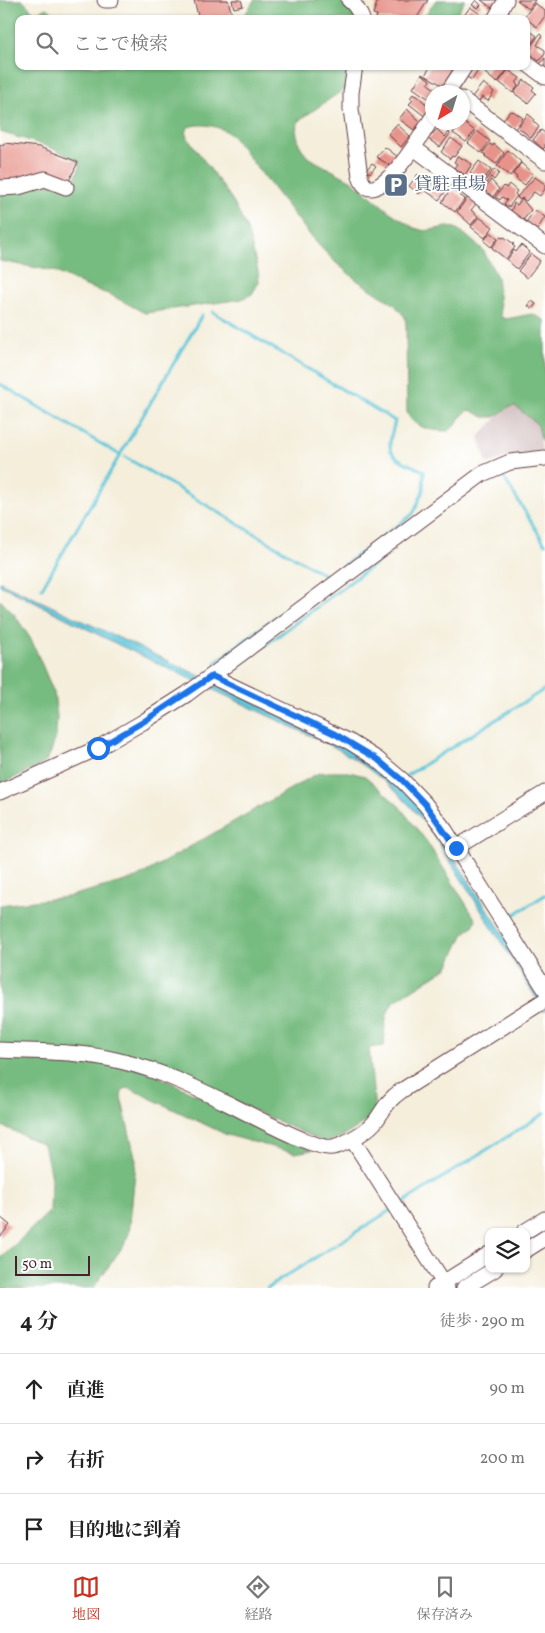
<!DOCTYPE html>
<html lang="ja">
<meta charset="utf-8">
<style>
:root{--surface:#fff;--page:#f6f6f6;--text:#222;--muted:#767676;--line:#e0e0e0;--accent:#c8321e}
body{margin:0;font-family:Vollkorn,"Noto Serif JP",serif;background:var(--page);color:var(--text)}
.controls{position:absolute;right:15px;bottom:15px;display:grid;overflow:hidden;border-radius:10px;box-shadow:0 1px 4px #0004}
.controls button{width:45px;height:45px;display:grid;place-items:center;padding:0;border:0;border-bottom:1px solid var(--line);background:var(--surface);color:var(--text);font:25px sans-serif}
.compass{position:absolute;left:425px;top:85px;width:45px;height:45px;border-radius:50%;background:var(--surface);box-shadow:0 1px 4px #0004;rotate:218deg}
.scale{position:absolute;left:15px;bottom:12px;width:75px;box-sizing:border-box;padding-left:5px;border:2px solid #4a1f2b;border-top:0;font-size:14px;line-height:18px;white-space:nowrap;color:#4a1f2b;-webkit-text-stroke:4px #fff;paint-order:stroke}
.stop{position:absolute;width:15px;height:15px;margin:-11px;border:4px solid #1a73e8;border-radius:50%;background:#fff}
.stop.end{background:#1a73e8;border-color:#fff;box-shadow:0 1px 5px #0008}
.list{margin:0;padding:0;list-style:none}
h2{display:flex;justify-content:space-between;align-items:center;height:65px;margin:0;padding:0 20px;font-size:21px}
h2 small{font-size:16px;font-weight:400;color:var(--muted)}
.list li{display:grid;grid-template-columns:32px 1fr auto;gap:15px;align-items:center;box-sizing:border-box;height:70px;padding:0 20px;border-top:1px solid var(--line)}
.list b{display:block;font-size:19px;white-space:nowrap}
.list em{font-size:16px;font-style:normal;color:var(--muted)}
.icon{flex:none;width:28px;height:28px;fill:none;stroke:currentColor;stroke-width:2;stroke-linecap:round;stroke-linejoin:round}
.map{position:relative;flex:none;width:545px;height:1288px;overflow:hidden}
.search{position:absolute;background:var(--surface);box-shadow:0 1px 4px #0004;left:15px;right:15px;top:15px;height:55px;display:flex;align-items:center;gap:12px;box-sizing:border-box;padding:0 18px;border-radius:10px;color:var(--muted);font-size:19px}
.sheet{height:275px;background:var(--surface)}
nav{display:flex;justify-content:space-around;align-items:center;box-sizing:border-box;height:70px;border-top:1px solid var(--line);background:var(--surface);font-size:14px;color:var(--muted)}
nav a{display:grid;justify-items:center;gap:2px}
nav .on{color:var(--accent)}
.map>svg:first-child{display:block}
</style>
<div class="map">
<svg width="545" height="1288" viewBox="0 0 545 1288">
<rect width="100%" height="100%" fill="#fff"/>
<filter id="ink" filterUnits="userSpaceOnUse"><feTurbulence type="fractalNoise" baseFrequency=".02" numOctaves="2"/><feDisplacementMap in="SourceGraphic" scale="10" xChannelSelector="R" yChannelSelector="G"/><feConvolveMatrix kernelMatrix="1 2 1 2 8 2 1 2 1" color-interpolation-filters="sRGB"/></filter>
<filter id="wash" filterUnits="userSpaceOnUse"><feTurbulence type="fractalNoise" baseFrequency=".0096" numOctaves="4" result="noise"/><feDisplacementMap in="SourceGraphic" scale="20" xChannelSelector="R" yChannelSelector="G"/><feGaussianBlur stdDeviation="1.12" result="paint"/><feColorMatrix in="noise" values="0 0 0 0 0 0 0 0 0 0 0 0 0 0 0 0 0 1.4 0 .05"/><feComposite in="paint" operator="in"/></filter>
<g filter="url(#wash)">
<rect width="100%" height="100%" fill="#f4eedb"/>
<path fill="#d2bfc0" d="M512 406 519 408 538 425 542 451 508 456 487 464 479 437 499 415Z"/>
<path fill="#76bb7f" stroke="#606d55" d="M0 0H22L35 13 47 8 61 19H19V66H351L346 85 343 90 298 121 296 130 299 144 305 154 309 158 352 181 390 212 414 228 425 231 447 227 455 228 462 232 483 250 497 277 501 317 506 319 532 314 545 320V445L541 439 538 425 515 406 509 407 495 417H484L470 410C459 414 458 426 448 431 433 431 412 428 407 412L406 324 405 317 394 304 358 281 335 262 314 240 233 137C222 126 203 122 188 127L185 132 187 137 231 198 247 229 258 271 259 282 252 294 242 299 145 313 111 295 83 285 54 271 0 261V191L45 182 72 186 80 166C75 151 15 137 0 132Z
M254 0H339L344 2 357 19H238L247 12Z
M436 0H465L454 19H423Z
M0 600 14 614 32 641 54 693 57 717 56 737 50 754 45 762 38 767 0 784Z
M329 772H349L365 776 399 806 427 842 476 920 473 926 463 935 448 967 395 1001C383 1013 385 1030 384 1046L369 1048 375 1111C362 1126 343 1139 324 1142L175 1075 0 1047V905L67 897 136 878 311 777 319 773Z
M0 1053 65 1055 147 1071 312 1150 295 1153 227 1135 131 1089 126 1088 122 1092 121 1097 136 1161 129 1233 124 1245 93 1288H0V1259L50 1211 51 1178 45 1148 42 1144 0 1125Z"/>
<path fill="#5dc6d9" stroke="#547282" d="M0 582 215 683 361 754 421 807 545 998V1012L435 837C407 797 372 767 330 745L121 646 0 585Z"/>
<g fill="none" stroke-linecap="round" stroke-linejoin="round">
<path stroke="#5dc6d9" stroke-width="3" d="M213 312 395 421C393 429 390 437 390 445 389 459 414 466 424 471L423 491 413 514 335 572
M0 384 120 455
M125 457 328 577
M498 475 501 473 545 544
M481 484 492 477
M42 588 202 315
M216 662 331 575
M224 676 384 557
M406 776 545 689
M507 919 545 895
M399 1205 545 1113
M267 1288 391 1210"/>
</g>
<g id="blocks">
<path fill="#e7938a" d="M194 0H228L232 15 218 19H199Z
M232 0H241L243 6 234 8Z
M378 0H428L416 19H376L377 15 373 14Z
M476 0 481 5 478 8 472 5Z
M481 0H498L492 8Z
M517 0H535L529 9Z
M535 3 545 11V16L537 27 524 17Z
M470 7 487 19H462Z
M526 28 537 36 526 50Z
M540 34 542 36 537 45 545 50V54L539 61 527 51Z
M545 58V70L539 65Z
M431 66H447L457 74 447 88 425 75Z
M490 66H504L508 69 497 83 485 73Z
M470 67 478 71 472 80 465 76Z
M508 70 520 78 516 83 518 86 513 93 499 82Z
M422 74 430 80 428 84 439 92H432V101L413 88Z
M524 80 534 87 532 90 536 93 528 103 514 93Z
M483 83 494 92 488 101 482 97 478 103 472 97Z
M413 94 415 96 416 95 432 109V111L427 118 409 104 413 100 410 98Z
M407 109 421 122 414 130 399 119Z
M510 111 512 112 513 111 523 118 515 129 503 120Z
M528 114 534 119 533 121 539 127 531 138 518 127Z
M462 121 475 131 466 142 453 133Z
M441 122H458L452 131Z
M397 124 410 136 401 147 388 134Z
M437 129 445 137 449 132 450 134 440 147 428 139Z
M541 130 545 133V147L543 149 533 140Z
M477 131 490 141 481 153 468 143Z
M451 138 462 146 454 157 452 156 450 159 441 152Z
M4 143 39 147 78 162 68 183 15 184 7 180 5 185 0 183V144L3 146Z
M490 144 493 146 494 144 504 153 496 164 485 156 486 155 483 153Z
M385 147 398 157 391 166 376 157Z
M508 150 521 162 510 176 497 166Z
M458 156 472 164 465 175 454 168 457 164 454 162Z
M479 161 491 170 482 182 470 173Z
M372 163 376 166 370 173 366 170Z
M521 163 533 174 525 185 516 179 517 177 513 174Z
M494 169 499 173 494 180 491 177 484 186 482 185Z
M418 174 431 181 419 194 409 186Z
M436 177 449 187 439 200 426 191Z
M535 177 545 184V189L540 196 534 192 526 201 522 198 520 200 517 197Z
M491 180 499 189 493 197 484 190Z
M509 184 517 191 515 194 517 196 509 207 504 204 507 200 502 197 500 200 495 197 504 186 506 188Z
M451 189 465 199 455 212 442 202Z
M468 197 476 204 471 210 478 216 471 225 457 212Z
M522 199 531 210 521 223 510 214 514 203 517 205Z
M535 210 545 217 537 230 526 222Z
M479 217 493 227 485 238 471 227Z
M490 232 498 238 491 247 484 241Z
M500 237 503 238 504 237 514 244 512 245 515 247 506 259 492 248Z
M521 245 530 252 517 269 507 260 514 250 516 252Z
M531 254 540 261 527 278 518 271Z
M532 301 536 304 532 309 528 306Z
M0 1217 10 1225 0 1237Z"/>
</g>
</g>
<g filter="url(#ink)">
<use href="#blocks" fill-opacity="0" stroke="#643e45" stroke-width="1"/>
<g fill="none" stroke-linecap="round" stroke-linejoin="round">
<defs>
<path id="minor" d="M105 0H111
M349 0C356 5 359 11 362 19
M495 19 506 0
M526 63 545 77
M355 66 351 93V109L360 176C372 220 425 130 432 118
M448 92 465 66
M462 99 545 161
M414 148 545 246
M0 188 18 187 45 179 66 187
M211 676 350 742 377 759 402 780 425 804 445 830 545 989
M0 792 98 748 143 722 187 694 482 474 510 462 545 458
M456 848 545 793
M0 1050C40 1052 81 1051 120 1061 159 1070 194 1087 229 1104 248 1113 316 1151 333 1147 346 1144 370 1130 377 1119 386 1106 388 1100 401 1091L545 1000
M352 1139 447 1288
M524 1232 545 1219
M526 1250 545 1238
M435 1288 489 1254
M464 1288 495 1269"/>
</defs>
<use href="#minor" stroke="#643e45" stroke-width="17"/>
<use href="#minor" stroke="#fff" stroke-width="15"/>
</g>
</g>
<g fill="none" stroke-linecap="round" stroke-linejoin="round" filter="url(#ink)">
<path stroke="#1a73e8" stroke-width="6" d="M98 748 143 722 212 676 335 734 377 759 402 780 425 804 456 848"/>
</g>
<defs>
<symbol id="parking-square" viewBox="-11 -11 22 22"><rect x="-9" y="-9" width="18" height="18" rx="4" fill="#5c6f8a" stroke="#fff"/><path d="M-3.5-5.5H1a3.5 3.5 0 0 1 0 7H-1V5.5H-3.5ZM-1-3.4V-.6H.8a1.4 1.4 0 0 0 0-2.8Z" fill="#fff"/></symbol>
</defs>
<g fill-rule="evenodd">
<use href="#parking-square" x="382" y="171" width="28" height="28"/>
</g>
<g text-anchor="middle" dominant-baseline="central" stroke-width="4" stroke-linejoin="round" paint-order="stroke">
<g font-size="18" fill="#4e5e75" stroke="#fff" text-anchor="start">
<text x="414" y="185">貸駐車場</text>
</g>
</g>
</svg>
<div class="controls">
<button><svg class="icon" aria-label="layers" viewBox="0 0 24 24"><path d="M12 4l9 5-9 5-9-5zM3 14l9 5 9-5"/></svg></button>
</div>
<svg class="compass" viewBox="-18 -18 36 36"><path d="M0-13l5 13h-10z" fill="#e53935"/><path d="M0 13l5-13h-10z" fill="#767676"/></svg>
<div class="scale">50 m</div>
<div class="stop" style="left:98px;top:748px"></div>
<div class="stop end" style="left:456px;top:848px"></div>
<div class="search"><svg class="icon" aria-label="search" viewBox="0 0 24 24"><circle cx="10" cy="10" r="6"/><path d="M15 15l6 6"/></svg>ここで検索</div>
</div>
<section class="sheet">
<h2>4 分<small>徒歩 · 290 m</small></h2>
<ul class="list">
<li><svg class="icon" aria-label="ahead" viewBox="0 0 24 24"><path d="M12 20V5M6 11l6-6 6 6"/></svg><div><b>直進</b></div><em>90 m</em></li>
<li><svg class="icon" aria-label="right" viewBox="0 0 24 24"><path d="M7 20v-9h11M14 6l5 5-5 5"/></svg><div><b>右折</b></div><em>200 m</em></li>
<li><svg class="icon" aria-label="arrive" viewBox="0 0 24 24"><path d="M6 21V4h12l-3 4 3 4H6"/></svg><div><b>目的地に到着</b></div></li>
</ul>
</section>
<nav>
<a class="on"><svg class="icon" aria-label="map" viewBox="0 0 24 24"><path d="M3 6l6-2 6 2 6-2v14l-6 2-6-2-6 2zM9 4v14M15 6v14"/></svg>地図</a>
<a><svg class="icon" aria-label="directions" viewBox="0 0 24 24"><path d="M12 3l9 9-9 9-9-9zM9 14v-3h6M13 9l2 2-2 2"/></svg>経路</a>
<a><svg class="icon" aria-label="saved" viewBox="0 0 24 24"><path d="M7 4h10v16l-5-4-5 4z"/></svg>保存済み</a>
</nav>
